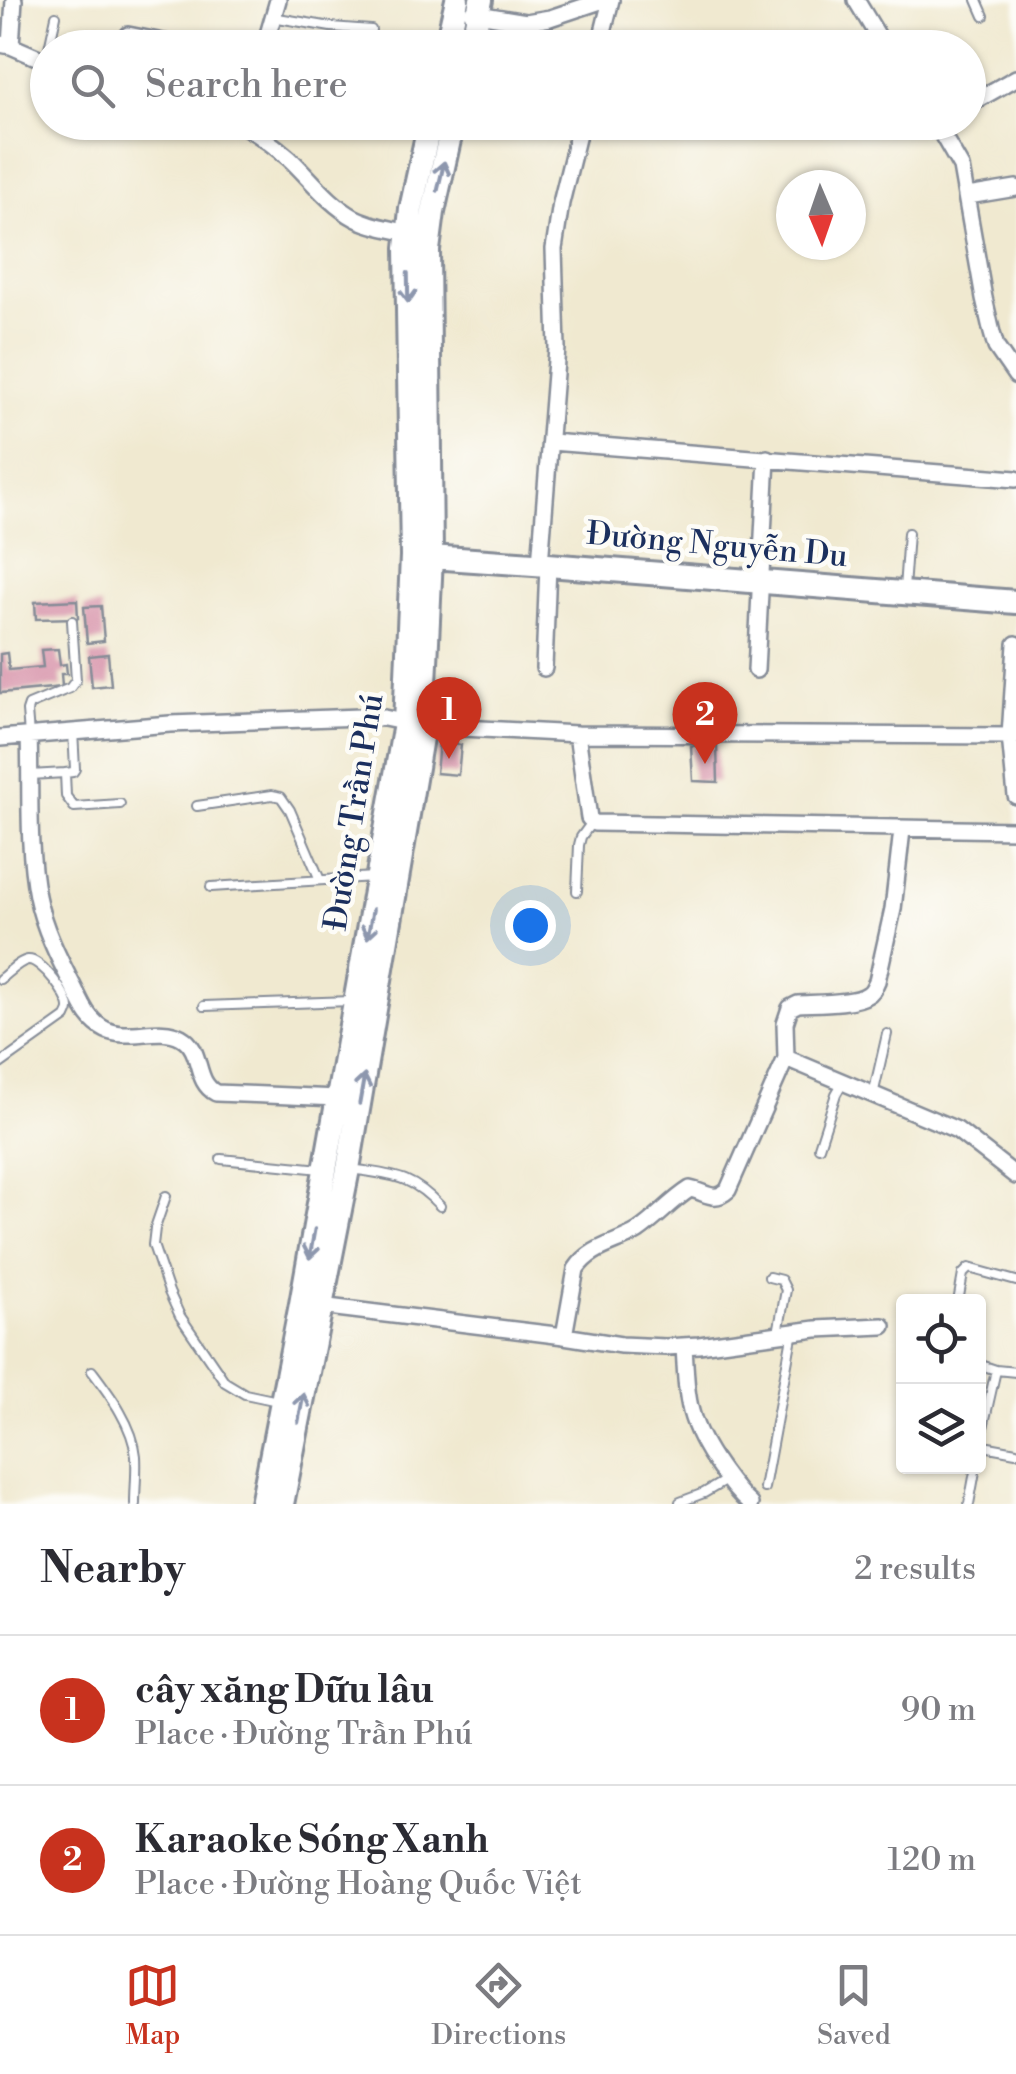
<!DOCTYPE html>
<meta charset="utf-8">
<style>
:root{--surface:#fff;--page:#f2f2f3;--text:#2b2b33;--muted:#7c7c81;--line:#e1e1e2;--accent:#c8321e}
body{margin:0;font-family:"Libre Bodoni",serif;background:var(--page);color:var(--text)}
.controls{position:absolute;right:30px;bottom:30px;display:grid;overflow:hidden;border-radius:10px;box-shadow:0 2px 8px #0004}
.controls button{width:90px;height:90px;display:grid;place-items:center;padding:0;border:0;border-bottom:2px solid var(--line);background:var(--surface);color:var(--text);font:50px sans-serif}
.compass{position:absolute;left:776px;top:170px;width:90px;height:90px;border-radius:50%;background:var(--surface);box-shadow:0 2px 8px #0004;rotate:178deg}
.you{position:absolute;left:530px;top:925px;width:35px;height:35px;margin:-25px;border:8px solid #fff;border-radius:50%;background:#1a73e8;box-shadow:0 0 0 15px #1a73e833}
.badge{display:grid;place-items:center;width:65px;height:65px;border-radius:50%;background:var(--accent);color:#fff;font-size:32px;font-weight:700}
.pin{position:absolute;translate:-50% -82px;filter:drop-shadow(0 2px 5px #0008)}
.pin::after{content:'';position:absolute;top:52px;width:35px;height:30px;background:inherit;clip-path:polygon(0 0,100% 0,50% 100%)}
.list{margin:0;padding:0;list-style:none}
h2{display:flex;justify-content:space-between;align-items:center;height:130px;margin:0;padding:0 40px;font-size:42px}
h2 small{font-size:32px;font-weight:400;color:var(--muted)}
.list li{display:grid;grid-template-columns:65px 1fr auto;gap:30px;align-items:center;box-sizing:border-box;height:150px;padding:0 40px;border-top:2px solid var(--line)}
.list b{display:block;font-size:38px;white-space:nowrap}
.list p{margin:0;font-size:32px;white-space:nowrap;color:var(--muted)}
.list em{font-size:32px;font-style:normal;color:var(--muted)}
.icon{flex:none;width:55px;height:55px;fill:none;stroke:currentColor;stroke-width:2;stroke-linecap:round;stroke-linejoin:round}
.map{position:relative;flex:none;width:1016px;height:1504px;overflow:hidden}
.search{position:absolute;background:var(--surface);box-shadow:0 2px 8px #0004;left:30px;right:30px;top:30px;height:110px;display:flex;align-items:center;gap:25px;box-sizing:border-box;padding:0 35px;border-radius:55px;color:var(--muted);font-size:38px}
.sheet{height:430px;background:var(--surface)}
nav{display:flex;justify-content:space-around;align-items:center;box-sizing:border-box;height:140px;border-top:2px solid var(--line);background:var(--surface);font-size:28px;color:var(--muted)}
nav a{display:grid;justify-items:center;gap:5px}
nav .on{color:var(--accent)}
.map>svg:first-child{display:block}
</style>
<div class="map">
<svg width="1016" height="1504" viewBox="0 0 1016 1504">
<rect width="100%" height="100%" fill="#fdfcf7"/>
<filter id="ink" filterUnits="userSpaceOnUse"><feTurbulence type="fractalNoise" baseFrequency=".01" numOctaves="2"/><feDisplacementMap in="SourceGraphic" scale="20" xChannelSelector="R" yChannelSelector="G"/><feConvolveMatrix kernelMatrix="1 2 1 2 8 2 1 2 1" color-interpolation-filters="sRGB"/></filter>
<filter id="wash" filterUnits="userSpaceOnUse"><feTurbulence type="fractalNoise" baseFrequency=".0048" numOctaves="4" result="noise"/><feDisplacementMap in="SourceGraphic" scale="40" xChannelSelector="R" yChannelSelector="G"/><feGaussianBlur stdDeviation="2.25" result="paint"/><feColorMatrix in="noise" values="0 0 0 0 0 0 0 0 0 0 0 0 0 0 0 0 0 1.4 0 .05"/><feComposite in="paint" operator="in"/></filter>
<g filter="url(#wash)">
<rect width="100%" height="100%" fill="#f0e9d0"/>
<g id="blocks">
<path fill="#d68fa7" d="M77 600 78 618 36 619 35 602Z
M101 606 104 641 87 643 84 607Z
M58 649 60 665 66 664 67 674H61L62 687 0 693V654L7 653 9 670 43 667 41 650Z
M108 654 111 685 92 687 89 656Z
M439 743 461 745 458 775 436 773Z
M691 746H717L718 782 693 781Z"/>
</g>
</g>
<g filter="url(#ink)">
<use href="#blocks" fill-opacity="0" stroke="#868c97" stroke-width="2.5"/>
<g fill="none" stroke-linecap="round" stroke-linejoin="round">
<defs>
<path id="lane" d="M977 0 984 16
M272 17 331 27 371 30
M49 48 56 16
M904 589 908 533
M29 735 27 711 29 705 70 688 76 680 72 621
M65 773 73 772 75 769 73 731
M30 775 65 773 66 796 74 807 120 804
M197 806 272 795 281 797 290 810 320 880
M211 887 374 877
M577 891 579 845 581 837 592 822
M0 979C7 974 19 961 28 960 41 959 70 997 69 1009 69 1012 67 1014 66 1017L0 1064
M204 1006 351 1001
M873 1095 887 1034
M819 1147 836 1094 843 1082
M221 1159 321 1169
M352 1169C393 1176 410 1174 440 1206
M166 1196 155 1228 153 1245 169 1292 180 1316 225 1382 245 1394 278 1401
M769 1277 781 1280 786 1290 778 1333
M958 1302 963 1274 969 1268 1016 1281
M978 1364 996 1370
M92 1371C110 1395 133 1425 136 1456 137 1472 135 1488 135 1504
M978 1445 1016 1452
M978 1450 996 1370 1016 1372
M764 1488 793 1331
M680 1502 704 1493 728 1479
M969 1504 976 1466"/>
<path id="street" d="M856 0 885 48
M472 13 526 22 550 18 604 0
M128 35 194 48
M0 44 11 46 48 62
M11 46 14 0
M264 48 278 0
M599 48 611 0
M968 105 1016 78
M238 122C257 133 274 145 290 159 311 179 329 204 355 218 373 227 396 230 416 234
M935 122 961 167 984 298 992 333 996 347 1016 376
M968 196 1016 188
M551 442 1016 479
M540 564 557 348 554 249 561 203 581 122
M1016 644 1010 736 1016 796
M544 668 548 565
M756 670 767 458
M577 734 589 818 594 823 1016 830
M29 735C31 786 27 846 37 896 43 927 59 959 74 988 82 1004 88 1021 106 1030 129 1041 159 1025 181 1037 204 1050 193 1081 216 1093L338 1098
M0 738 170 724 360 717 384 718 423 726 577 734 1016 736
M786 1058 957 1130 1016 1176
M312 1305 564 1336 576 1269C591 1246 617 1244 638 1231 657 1218 671 1201 690 1189 706 1192 714 1203 728 1190L786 1058 785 1023 790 1008 798 1004C815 1003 854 1004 867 995 873 992 874 987 877 981L893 909 902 830
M564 1336 621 1345 666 1347 699 1345 816 1329 883 1326
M684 1346C687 1401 687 1421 719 1467 729 1481 737 1493 750 1504"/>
<path id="secondary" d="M446 48 457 0
M471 48 481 0
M416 556 548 565 1016 602
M262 1504 301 1304 405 724 412 556 407 248 411 209 430 122
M282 1504 348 1169 423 726 431 557 428 250 433 212 453 122"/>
</defs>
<use href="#lane" stroke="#868c97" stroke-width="12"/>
<use href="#street" stroke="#868c97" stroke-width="20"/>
<use href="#secondary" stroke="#868c97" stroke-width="28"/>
<use href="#lane" stroke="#fff" stroke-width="8"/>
<use href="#street" stroke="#fff" stroke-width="15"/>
<use href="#secondary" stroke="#fff" stroke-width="22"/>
</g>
<defs><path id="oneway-shaft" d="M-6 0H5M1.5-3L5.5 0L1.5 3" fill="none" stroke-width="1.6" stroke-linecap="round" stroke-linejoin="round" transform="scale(2.5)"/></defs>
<g stroke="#8d97ae">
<use href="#oneway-shaft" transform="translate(441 176) rotate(-77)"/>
<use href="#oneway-shaft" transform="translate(408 288) rotate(89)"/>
<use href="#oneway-shaft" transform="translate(370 924) rotate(101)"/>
<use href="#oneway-shaft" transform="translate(362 1089) rotate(-80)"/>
<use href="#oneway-shaft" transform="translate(312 1244) rotate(100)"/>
<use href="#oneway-shaft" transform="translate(301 1408) rotate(-79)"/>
</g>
</g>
<g text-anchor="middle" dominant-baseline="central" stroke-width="9" stroke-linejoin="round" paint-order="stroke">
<g font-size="32" fill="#1b2f5e" stroke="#fdfcf7">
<text transform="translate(717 545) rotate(5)">Đường Nguyễn Du</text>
<text transform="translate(354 812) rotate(-81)">Đường Trần Phú</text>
</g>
</g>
</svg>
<div class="controls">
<button><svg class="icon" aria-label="locate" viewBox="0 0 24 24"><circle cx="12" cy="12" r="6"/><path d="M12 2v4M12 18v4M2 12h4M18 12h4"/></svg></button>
<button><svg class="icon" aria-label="layers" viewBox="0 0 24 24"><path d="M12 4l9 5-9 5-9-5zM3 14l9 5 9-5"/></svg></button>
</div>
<svg class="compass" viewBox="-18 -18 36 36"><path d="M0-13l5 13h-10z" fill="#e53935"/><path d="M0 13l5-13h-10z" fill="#7c7c81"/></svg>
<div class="you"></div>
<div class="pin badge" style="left:449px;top:759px">1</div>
<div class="pin badge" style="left:705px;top:764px">2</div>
<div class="search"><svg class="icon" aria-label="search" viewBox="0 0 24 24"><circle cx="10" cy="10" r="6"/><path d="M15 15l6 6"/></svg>Search here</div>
</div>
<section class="sheet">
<h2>Nearby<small>2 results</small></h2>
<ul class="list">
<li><span class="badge">1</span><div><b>cây xăng Dữu lâu</b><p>Place · Đường Trần Phú</p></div><em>90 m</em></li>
<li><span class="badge">2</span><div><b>Karaoke Sóng Xanh</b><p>Place · Đường Hoàng Quốc Việt</p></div><em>120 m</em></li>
</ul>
</section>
<nav>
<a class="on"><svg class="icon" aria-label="map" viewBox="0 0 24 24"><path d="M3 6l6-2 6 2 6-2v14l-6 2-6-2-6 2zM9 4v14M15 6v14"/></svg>Map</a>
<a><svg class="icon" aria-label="directions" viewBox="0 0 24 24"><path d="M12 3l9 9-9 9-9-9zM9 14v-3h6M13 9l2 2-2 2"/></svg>Directions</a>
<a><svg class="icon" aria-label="saved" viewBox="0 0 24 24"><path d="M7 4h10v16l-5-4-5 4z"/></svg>Saved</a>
</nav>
